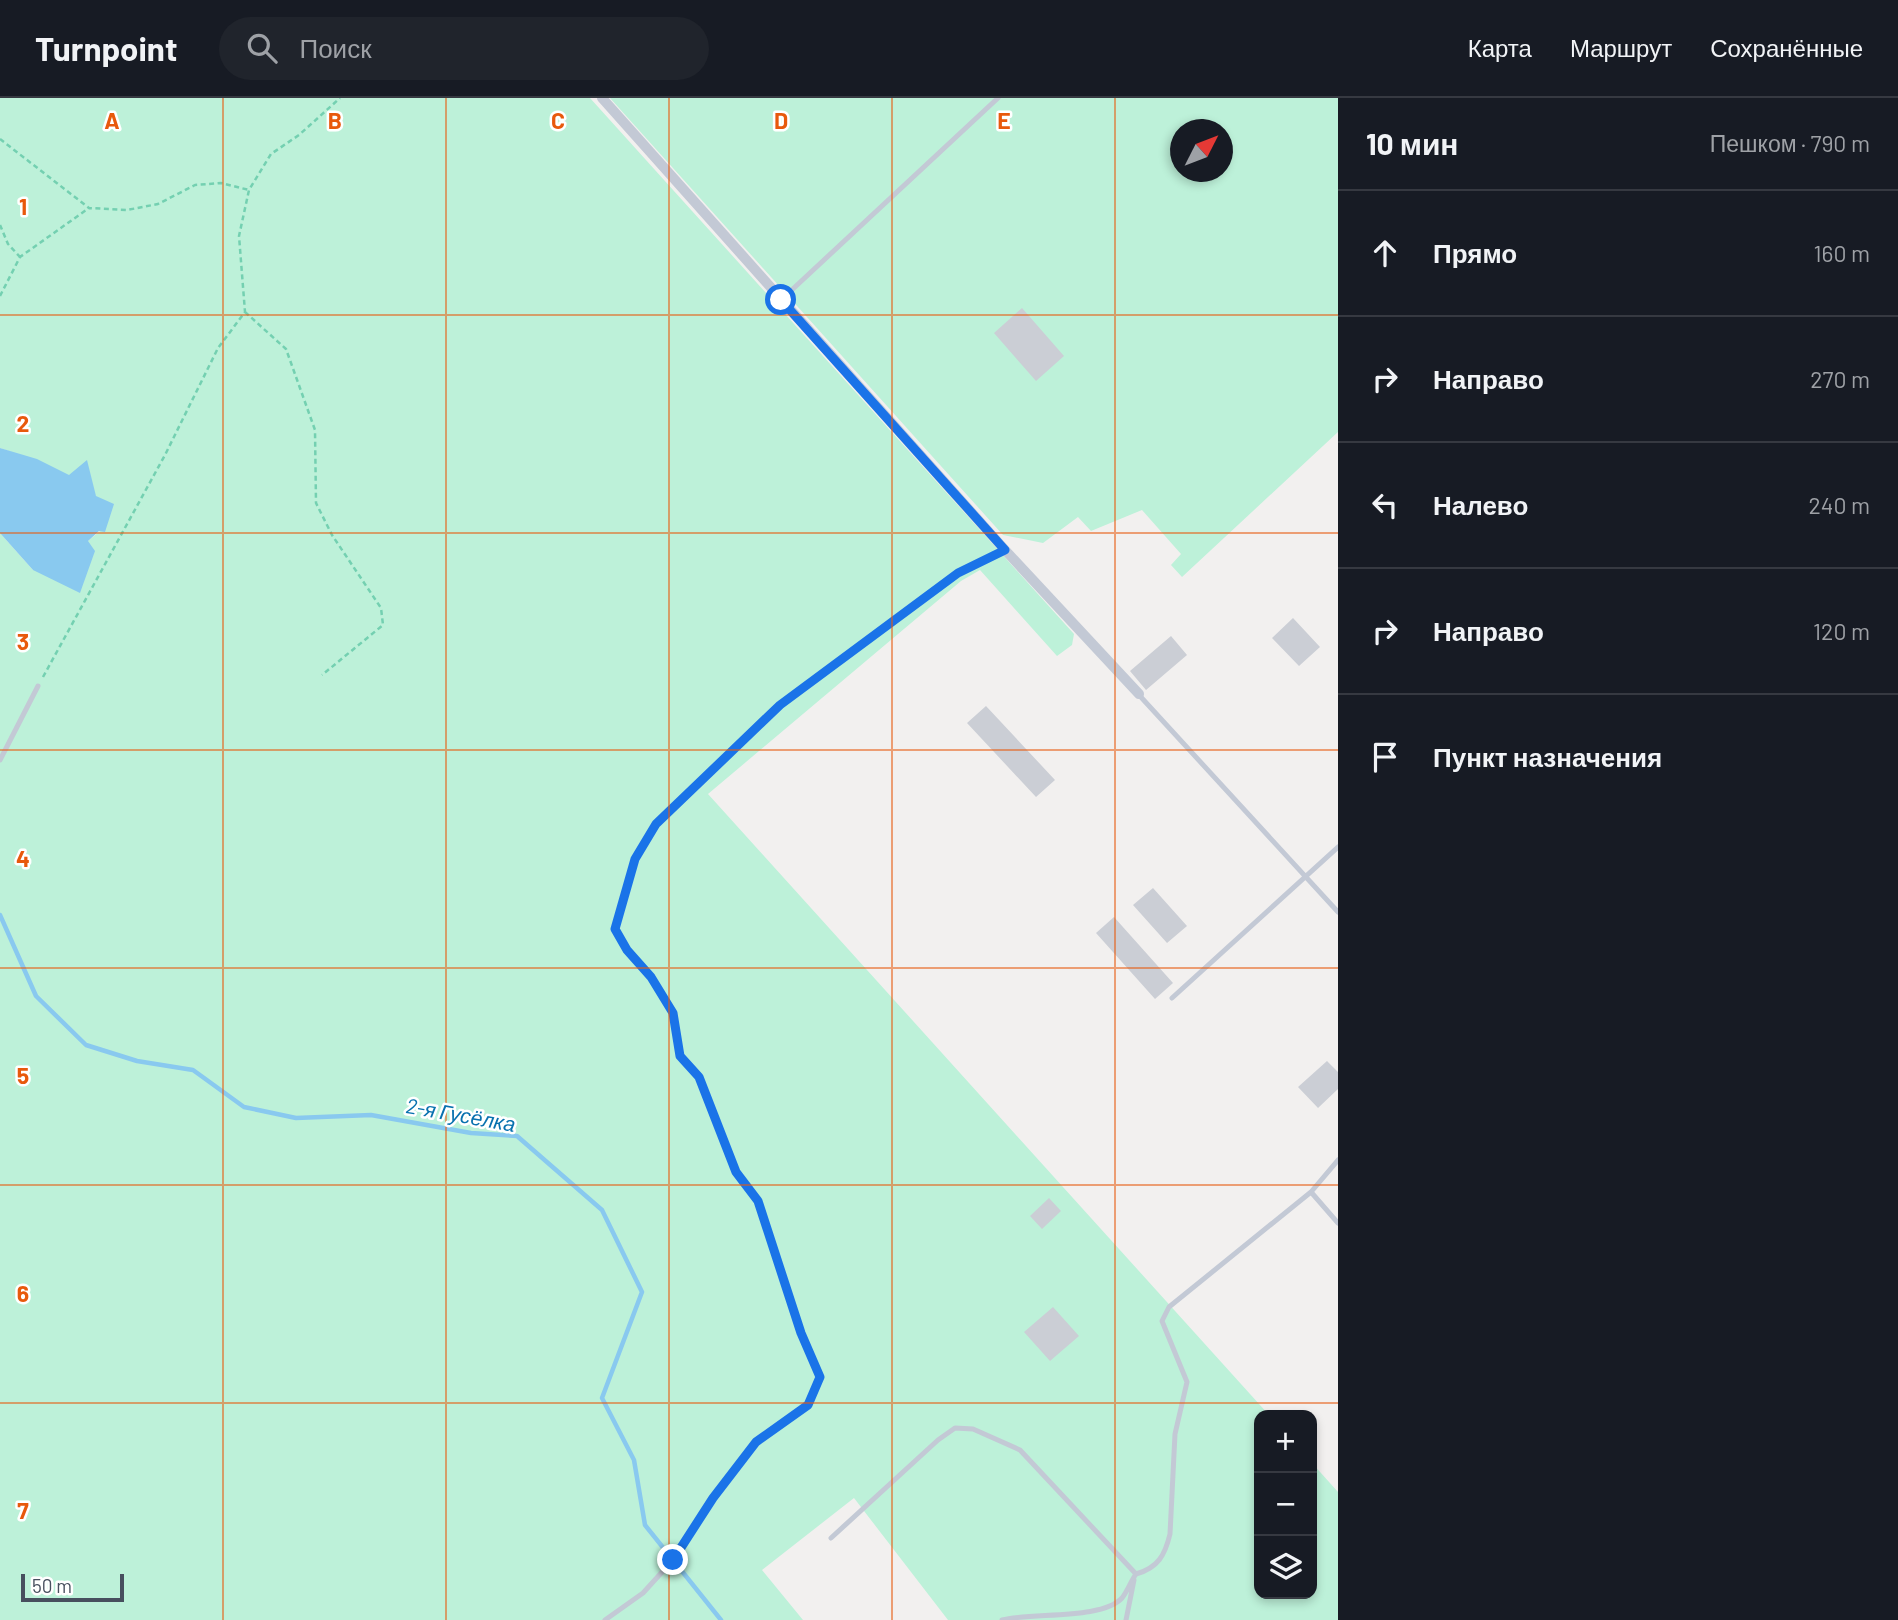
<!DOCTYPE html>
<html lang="ru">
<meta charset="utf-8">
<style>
:root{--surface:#171b24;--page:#20242c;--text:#f1f3f6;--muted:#9ea1a6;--line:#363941}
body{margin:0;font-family:Barlow,sans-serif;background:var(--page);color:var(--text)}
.controls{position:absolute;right:21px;bottom:21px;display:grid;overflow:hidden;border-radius:14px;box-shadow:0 4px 10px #0003}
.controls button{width:63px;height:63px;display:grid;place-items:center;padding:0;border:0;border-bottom:2px solid var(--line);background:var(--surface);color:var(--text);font:35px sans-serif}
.compass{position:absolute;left:1170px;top:21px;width:63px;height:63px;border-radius:50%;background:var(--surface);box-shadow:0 4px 10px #0003;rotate:48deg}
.scale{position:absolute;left:21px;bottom:18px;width:103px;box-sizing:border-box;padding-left:7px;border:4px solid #474f5e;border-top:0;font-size:19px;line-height:24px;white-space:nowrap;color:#474f5e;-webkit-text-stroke:5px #fff;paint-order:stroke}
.stop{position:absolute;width:21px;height:21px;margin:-16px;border:5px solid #1a73e8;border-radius:50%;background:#fff}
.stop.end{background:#1a73e8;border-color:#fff;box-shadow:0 2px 7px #0008}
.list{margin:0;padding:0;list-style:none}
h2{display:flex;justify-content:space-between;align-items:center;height:91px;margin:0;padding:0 28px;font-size:30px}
h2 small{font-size:23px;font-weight:400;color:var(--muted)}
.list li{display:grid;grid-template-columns:46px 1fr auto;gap:21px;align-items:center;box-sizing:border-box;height:126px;padding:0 28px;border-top:2px solid var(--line)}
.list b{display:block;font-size:26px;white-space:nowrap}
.list em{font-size:23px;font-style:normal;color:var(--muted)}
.icon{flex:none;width:38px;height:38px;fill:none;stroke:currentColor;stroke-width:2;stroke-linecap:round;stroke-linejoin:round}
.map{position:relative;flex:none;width:1338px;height:1522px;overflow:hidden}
header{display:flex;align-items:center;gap:42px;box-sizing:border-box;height:98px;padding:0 35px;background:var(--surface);border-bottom:2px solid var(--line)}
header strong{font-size:33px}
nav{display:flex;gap:38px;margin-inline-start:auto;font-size:24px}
.search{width:490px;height:63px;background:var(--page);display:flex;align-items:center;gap:18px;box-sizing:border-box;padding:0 24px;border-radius:38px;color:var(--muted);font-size:26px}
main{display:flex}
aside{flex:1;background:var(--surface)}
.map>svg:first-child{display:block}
</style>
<header>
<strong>Turnpoint</strong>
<div class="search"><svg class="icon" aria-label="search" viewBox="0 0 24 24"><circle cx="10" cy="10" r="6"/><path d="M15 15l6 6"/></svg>Поиск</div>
<nav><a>Карта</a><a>Маршрут</a><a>Сохранённые</a></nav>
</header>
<main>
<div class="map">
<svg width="1338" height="1522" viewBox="0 0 1338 1522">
<rect width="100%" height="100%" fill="#f2f0ef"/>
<path fill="#bdf1d9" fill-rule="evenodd" d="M0 0H590L1074 536 1072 547 1057 558 980 472 961 483 708 696 1269 1317H1259V1496H1312V1365L1338 1394V1522H948L854 1400 762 1472 803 1522H0V435L33 472 88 443 100 433 96 398C62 371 40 364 0 350Z
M610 0H1338V334L1182 479 1171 467 1181 456 1142 412 1091 433 1078 419 1043 445 1003 437ZM1181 32H1223V74H1181Z"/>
<path fill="#89c9ef" d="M0 350 37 361 69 377 87 362 96 398 114 406 105 434 99 433 88 443 95 453 80 495 33 472 0 435Z"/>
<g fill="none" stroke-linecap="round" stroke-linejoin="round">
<path stroke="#89c9ef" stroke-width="4.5" d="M0 817 36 898 86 947 137 963 193 972 244 1009 296 1020 371 1017 471 1035 517 1038 602 1112 642 1194 602 1300 634 1362 645 1427 721 1522"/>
</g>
<path fill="#cbced5" d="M1022 210 1064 258 1036 283 994 235Z
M1293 520 1320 549 1299 568 1272 540Z
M1171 538 1187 557 1146 592 1130 573Z
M986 608 1055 682 1036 699 967 625Z
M1153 790 1187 828 1167 845 1133 807Z
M1114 819 1173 885 1155 901 1096 835Z
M1327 963 1338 974V991L1318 1010 1298 989Z
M1049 1100 1061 1113 1042 1131 1030 1118Z
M1053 1209 1079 1238 1050 1263 1024 1234Z"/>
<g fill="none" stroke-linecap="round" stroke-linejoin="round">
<path stroke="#74d0b1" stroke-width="2.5" stroke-dasharray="5 3.5" stroke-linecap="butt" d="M0 41 89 110 127 112 158 106 195 87 221 85 249 92
M0 127 8 146 20 159
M0 198 20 159 89 110
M245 214 286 251 315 332 316 405 332 437 381 510 383 527 322 577
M43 579 165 357 218 250 245 214 239 138 249 92 271 56 299 37 340 0"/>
<path stroke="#c3c9d5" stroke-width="5" d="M781 202 998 0
M1139 597 1338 814
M0 662 38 588
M1172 900 1338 749
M1311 1094 1338 1125
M831 1440 938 1342 955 1330 973 1331 1020 1352 1136 1476C1158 1470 1165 1457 1170 1436L1175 1336 1187 1284 1162 1223 1169 1209 1311 1094 1338 1062
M605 1522 643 1495 673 1462 713 1400 756 1344 808 1307 820 1279 801 1235 758 1103 736 1074 699 979 680 958 673 915 651 879 627 852 615 831 635 761 656 726 780 607 958 475 1005 452
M1002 1522C1032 1514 1102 1522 1122 1500 1127 1494 1131 1483 1136 1476
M1126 1522 1134 1482"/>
<path stroke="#c3c9d5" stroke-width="10" d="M602 0 1005 452 1139 596"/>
</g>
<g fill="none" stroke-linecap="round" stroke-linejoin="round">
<path stroke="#1a73e8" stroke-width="9" d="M673 1462 713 1400 756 1344 808 1307 820 1279 801 1235 758 1103 736 1074 699 979 680 958 673 915 651 879 627 852 615 831 635 761 656 726 780 607 958 475 1005 452 781 202"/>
</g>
<path fill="none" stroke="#e8590c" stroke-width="2" stroke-opacity="0.55" d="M223 0V1522M446 0V1522M669 0V1522M892 0V1522M1115 0V1522M0 217H1338M0 435H1338M0 652H1338M0 870H1338M0 1087H1338M0 1305H1338"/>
<g text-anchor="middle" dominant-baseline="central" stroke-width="5" stroke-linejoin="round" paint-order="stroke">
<g font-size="21" font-style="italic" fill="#0871af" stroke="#fff">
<text transform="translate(461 1016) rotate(10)">2-я Гусёлка</text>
</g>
</g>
<g font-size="23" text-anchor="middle" font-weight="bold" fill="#e8590c" stroke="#fff" stroke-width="5" stroke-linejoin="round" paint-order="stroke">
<text x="112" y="31">A</text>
<text x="335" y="31">B</text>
<text x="558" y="31">C</text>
<text x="781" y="31">D</text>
<text x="1004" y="31">E</text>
<text x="23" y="117">1</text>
<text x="23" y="334">2</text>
<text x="23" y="552">3</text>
<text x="23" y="769">4</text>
<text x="23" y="986">5</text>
<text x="23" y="1204">6</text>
<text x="23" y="1421">7</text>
</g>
</svg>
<div class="controls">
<button>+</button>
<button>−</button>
<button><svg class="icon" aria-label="layers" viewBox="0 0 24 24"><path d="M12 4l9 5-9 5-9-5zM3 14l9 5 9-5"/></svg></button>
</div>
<svg class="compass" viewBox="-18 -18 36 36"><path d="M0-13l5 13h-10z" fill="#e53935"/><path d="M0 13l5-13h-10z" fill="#9ea1a6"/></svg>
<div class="scale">50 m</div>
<div class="stop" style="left:781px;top:202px"></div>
<div class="stop end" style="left:673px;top:1462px"></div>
</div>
<aside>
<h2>10 мин<small>Пешком · 790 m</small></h2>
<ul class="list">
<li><svg class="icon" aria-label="ahead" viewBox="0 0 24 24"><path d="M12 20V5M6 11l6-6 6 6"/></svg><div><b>Прямо</b></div><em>160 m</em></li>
<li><svg class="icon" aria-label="right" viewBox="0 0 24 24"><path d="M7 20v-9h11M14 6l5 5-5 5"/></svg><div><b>Направо</b></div><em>270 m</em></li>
<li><svg class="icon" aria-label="left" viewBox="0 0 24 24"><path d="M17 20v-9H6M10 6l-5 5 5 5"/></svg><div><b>Налево</b></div><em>240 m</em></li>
<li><svg class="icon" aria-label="right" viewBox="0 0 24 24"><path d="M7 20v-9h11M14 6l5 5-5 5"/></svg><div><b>Направо</b></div><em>120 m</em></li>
<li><svg class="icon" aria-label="arrive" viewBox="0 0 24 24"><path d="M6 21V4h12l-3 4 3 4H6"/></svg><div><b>Пункт назначения</b></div></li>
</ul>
</aside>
</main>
